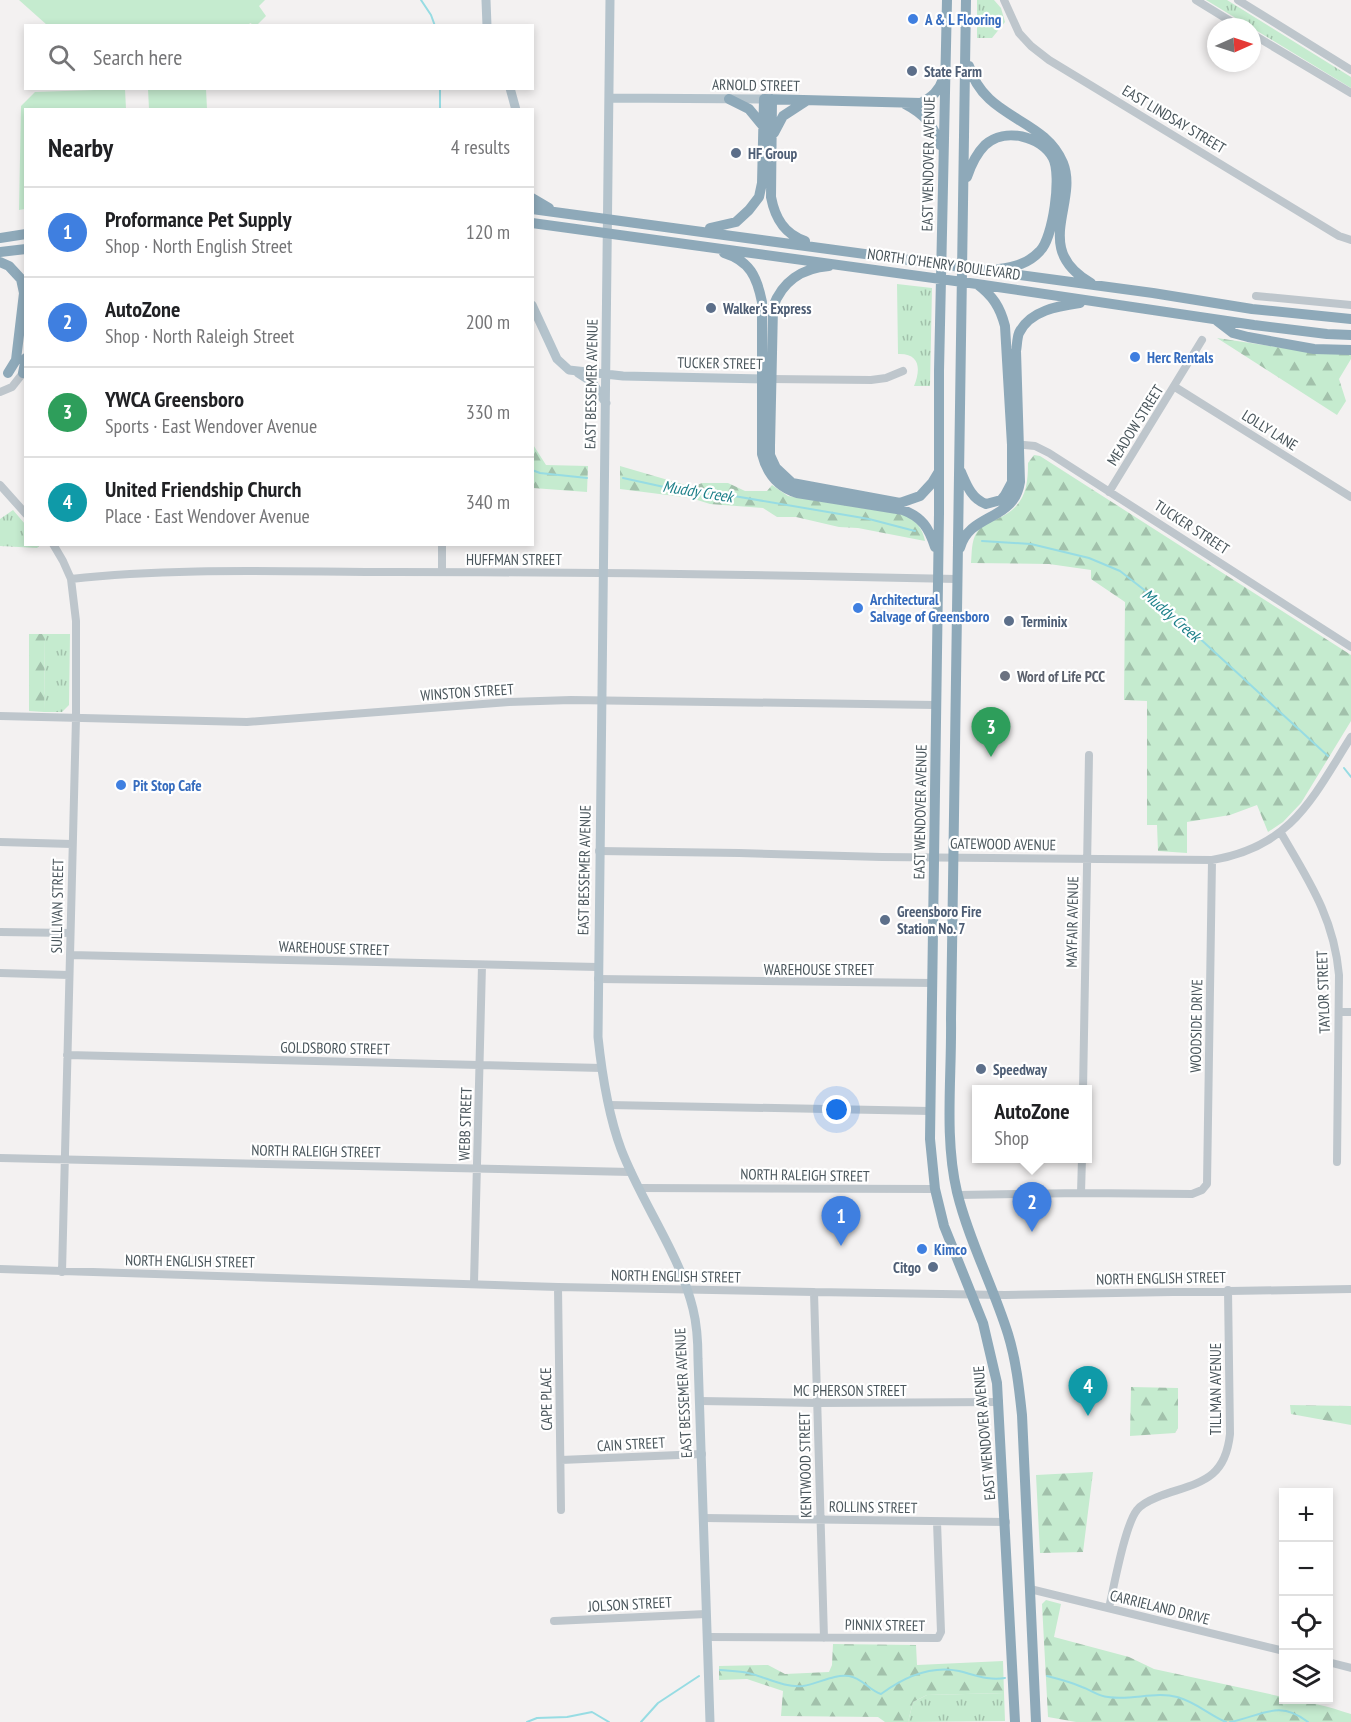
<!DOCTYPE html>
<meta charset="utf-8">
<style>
:root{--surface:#fff;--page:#f6f6f6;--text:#202124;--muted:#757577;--line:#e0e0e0;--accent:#2e89d0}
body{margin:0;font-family:"PT Sans Narrow",sans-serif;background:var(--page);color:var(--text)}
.controls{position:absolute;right:18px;bottom:18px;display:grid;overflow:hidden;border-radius:0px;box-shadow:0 3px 9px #0003}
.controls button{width:54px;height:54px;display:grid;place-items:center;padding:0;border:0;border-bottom:2px solid var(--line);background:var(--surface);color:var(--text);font:30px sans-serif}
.compass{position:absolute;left:1207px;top:18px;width:54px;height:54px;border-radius:50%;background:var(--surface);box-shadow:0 3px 9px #0003;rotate:87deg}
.you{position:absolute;left:837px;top:1110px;width:21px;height:21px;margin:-15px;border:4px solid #fff;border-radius:50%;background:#1a73e8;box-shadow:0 0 0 9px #1a73e833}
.badge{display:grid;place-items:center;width:39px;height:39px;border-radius:50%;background:var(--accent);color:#fff;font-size:20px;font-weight:700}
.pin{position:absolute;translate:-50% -50px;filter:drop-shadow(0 2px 3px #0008)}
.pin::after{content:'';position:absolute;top:32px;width:21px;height:18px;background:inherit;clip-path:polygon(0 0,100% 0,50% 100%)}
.popup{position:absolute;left:972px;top:1085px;width:120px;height:78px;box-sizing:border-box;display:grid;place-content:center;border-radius:0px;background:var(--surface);filter:drop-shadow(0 2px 4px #0005);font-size:20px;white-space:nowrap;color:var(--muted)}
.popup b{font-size:22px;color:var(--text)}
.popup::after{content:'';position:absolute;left:50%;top:100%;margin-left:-12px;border:12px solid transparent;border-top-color:var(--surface)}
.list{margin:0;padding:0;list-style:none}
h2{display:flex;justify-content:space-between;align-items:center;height:78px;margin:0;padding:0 24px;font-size:26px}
h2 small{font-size:20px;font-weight:400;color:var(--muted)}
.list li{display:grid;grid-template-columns:39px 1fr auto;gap:18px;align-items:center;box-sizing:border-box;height:90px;padding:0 24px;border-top:2px solid var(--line)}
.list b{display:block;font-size:22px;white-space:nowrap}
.list p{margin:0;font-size:20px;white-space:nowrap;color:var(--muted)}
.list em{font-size:20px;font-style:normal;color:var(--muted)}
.icon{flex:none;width:33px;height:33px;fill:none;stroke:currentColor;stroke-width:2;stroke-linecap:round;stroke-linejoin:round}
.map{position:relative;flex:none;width:1351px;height:1722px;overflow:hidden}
.search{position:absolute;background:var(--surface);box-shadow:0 3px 9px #0003;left:24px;top:24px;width:510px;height:66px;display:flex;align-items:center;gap:15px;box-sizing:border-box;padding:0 21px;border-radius:0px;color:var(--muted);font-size:22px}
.panel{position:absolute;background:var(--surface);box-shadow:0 3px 9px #0003;left:24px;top:108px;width:510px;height:438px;border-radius:0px}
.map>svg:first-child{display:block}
</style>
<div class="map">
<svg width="1351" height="1722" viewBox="0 0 1351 1722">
<defs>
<pattern id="grass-tufts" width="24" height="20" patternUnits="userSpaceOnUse" patternTransform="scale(1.5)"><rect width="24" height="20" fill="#c5ebcf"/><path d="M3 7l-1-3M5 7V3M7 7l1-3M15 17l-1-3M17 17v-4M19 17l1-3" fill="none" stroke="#a2c1ab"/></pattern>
<pattern id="forest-firs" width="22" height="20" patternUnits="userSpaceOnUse" patternTransform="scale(1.5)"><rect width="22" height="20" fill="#c5ebcf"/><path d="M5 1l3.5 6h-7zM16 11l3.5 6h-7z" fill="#a2c1ab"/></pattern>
</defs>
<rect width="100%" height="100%" fill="#f3f1f1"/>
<path fill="url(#grass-tufts)" d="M977 0H994L1001 8 1005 22 992 38H977Z
M1206 0H1227L1351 77V88Z
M897 284 932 288 930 386H914C921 369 920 353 898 354Z
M13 510 25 524 26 544 40 545 37 548 0 546V519Z
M45 634H70L69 705 62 712H44Z
M1004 1693 1005 1721 908 1722 913 1702 927 1695Z"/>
<path fill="url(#forest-firs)" d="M1217 338 1323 354H1351V359L1339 379 1346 401 1337 415Z
M532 443 546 465 588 466 587 492 533 488Z
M1034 455 1040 456 1351 655V721L1301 803 1283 822 1268 832 1257 805 1230 815 1187 822V853L1158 851 1157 825H1147V701L1124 700 1125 602 1091 579V570L1049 564 971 563C972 553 971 541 977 532 982 525 990 522 997 519 1024 507 1028 490 1028 463Z
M620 466 692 487 702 483H728L745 491H767L772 485 788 496 906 515C916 521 923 529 925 541L858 528 839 527 796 517H777L763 508 710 504 691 498 620 489Z
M29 634H45L44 712 29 711Z
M1131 1387 1178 1388V1428L1175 1433 1130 1436Z
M1290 1405 1351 1406V1425L1291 1414Z
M1093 1472 1083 1552 1040 1553 1036 1475Z
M1046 1600 1061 1604 1054 1637 1129 1657 1154 1669 1283 1697 1284 1700C1307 1700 1329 1707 1351 1714V1722H1076L1048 1717 1042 1604Z
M833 1644 916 1645 917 1665 1003 1661 1004 1693 927 1695 913 1702 908 1722H885L878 1717 781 1716 783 1691 747 1679 719 1680V1666L768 1665 785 1674 829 1672 832 1665Z"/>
<path fill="#c5ebcf" d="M19 0H265L259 6 266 16 256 26 250 23 248 26 47 25Z
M125 89 126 109 26 110 25 209 19 210 21 106 35 92Z
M148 89H206L207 109H149Z"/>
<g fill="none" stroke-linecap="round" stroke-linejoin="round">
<path stroke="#97dce3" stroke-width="2" d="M421 0 431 15 435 26
M440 88V110
M532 470 540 473 587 478
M623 478 687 492 734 496 869 519 915 531
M982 541 1031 544 1089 558 1120 571 1161 603 1328 756
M1344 768 1351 777
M720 1670C729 1671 739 1671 748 1673 766 1677 784 1688 803 1686 818 1684 833 1674 849 1676 862 1678 869 1690 881 1694 904 1677 930 1665 959 1671 975 1675 989 1681 1005 1678
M1047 1676C1059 1679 1071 1682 1082 1687 1091 1690 1098 1696 1108 1697 1131 1701 1155 1691 1177 1697 1196 1702 1209 1715 1226 1722
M527 1722 537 1718 567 1717 592 1712 609 1722
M641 1722 658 1703 699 1676
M1230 1722C1262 1716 1278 1699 1308 1722"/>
<path stroke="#bec6cc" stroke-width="8" d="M1004 0 1019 33 1031 46 1049 60 1339 236 1351 240
M1196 0 1240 27
M1238 0 1351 70
M1252 34 1351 93
M1256 296 1351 305
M770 379 871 380 886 378 903 371
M1175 387 1351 497
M0 392 12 387 23 373
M1014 444 1035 446 1049 453 1351 647
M0 485 26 514
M1109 492 1202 340
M53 544 63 561 71 579 76 621V718L62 1272
M442 544V572
M71 579C178 567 289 572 396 572 583 572 770 575 957 579
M0 716 247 722 509 702 571 700 936 705
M1281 833C1309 881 1334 918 1339 975L1337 1162
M0 842 72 844
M599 851 739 853 882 857 1212 860C1291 847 1312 799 1351 737
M0 932 70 933
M70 955 598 967
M0 973 69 975
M598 979 933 983
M1339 1012H1351
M67 1055 602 1068
M1083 1090 1089 755
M609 1105 930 1111
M0 1158 631 1172
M639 1188 935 1189
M1081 1193 1082 1158
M958 1195 1081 1193 1192 1194 1202 1190 1207 1184 1212 860
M0 1269 558 1287 814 1292 1005 1295 1351 1289
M474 1283 482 965
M558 1287 561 1510
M814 1292 824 1638
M700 1401 817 1403 999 1402
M561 1460 702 1454
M704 1518 1006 1522
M1030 1589 1284 1651
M1109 1608C1114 1586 1125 1525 1137 1510 1142 1503 1153 1499 1160 1496 1199 1482 1225 1481 1230 1434L1228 1290
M554 1621 706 1614
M707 1637 938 1638 941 1632 937 1522
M1328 1662 1351 1668"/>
<path stroke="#b4c3cc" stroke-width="9" d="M486 0 487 26
M610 0 598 1037C602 1075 608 1114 621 1149 642 1204 679 1252 693 1309 697 1325 698 1342 698 1359L710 1722
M510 88 516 110
M610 98 764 99
M532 305 557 359 569 370 623 376 767 379
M578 373 592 382 606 403"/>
<path stroke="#8ea9b9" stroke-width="10" d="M947 0 939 371V513L930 1139 935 1189 944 1226 983 1323 997 1383 1015 1722
M966 0 951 1019C952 1076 944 1137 957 1192 969 1241 993 1286 1008 1334 1016 1360 1019 1387 1022 1415L1036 1722
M969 66C985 120 1044 117 1063 163 1079 203 1031 249 1091 283
M729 99 749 109 763 126
M772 99 771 197C775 218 784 234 805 241
M905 104C924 114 933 124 940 145
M774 133 783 116 806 101
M967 177C971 165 976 154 985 145 1005 127 1041 136 1053 158 1062 175 1053 238 1040 251 1029 263 1015 267 999 269
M532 198 549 208
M532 209 1153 293 1252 309 1351 319
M532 223 977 284 1254 325 1327 334 1351 335
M710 228 736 222 749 210 759 197 762 183 764 99 921 103C932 97 939 91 943 79
M0 238 26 234
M0 252 26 249
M724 253C750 261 757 277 762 302V454C767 474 778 487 797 493L903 510C922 517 929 528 935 547
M0 262 9 266 21 279 24 293 16 360 8 373
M829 266C802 268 782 282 773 307L770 446V455L776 468 792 483 900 503 920 496 932 483 938 473
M1216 320 1233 333 1248 337 1314 349 1351 350
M23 373 26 358
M961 472C967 486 972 499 986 504L1001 500 1005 495 1012 482V445L1005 326C1000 307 993 296 977 284
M960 548C968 519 998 520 1013 500 1017 495 1019 488 1020 482L1016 351C1017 346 1017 338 1019 333 1030 310 1059 306 1080 303"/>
</g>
<g fill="#3f7fe0" stroke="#fff" stroke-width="2">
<circle cx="913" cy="19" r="6"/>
<circle cx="1135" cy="357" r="6"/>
<circle cx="858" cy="608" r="6"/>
<circle cx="121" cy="785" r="6"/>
<circle cx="922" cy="1249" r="6"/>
</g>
<g fill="#5c6f8a" stroke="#fff" stroke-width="2">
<circle cx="912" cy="71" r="6"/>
<circle cx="736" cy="153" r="6"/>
<circle cx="711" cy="308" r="6"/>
<circle cx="1009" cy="621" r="6"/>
<circle cx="885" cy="920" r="6"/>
<circle cx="981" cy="1069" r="6"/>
<circle cx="933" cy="1267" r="6"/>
</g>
<circle fill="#6b7280" stroke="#fff" stroke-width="2" cx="1005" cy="676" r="6"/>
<g text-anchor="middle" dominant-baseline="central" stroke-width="4.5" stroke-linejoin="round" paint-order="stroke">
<g font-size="15" font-weight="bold" fill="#366cbe" stroke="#fff" text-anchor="start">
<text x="925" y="19">A &amp; L Flooring</text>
<text x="1147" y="357">Herc Rentals</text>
<text x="870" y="599">Architectural<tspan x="870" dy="17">Salvage of Greensboro</tspan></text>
<text x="133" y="785">Pit Stop Cafe</text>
<text x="934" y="1249">Kimco</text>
</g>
<g font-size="15" font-weight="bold" fill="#4e5e75" stroke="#fff" text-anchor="start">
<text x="924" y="71">State Farm</text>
<text x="748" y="153">HF Group</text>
<text x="723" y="308">Walker's Express</text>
<text x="1021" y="621">Terminix</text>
<text x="897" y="911">Greensboro Fire<tspan x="897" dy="17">Station No. 7</tspan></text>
<text x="993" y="1069">Speedway</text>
<text x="921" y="1267" text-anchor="end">Citgo</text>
</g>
<g font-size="15" fill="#4a565c" stroke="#fff">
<text transform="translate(756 85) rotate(1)">ARNOLD STREET</text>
<text transform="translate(1174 119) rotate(31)">EAST LINDSAY STREET</text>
<text transform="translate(928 164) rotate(-89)">EAST WENDOVER AVENUE</text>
<text transform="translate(944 264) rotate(8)">NORTH O'HENRY BOULEVARD</text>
<text transform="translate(720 363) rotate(1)">TUCKER STREET</text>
<text transform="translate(591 384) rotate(-89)">EAST BESSEMER AVENUE</text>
<text transform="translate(1135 425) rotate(-58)">MEADOW STREET</text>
<text transform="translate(1270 430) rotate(32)">LOLLY LANE</text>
<text transform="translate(1192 527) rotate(33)">TUCKER STREET</text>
<text x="514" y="559">HUFFMAN STREET</text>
<text transform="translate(467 692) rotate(-4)">WINSTON STREET</text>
<text transform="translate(920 812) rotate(-89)">EAST WENDOVER AVENUE</text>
<text transform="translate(1003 844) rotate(1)">GATEWOOD AVENUE</text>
<text transform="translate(584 870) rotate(-89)">EAST BESSEMER AVENUE</text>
<text transform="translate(57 906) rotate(-89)">SULLIVAN STREET</text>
<text transform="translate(1072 922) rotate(-89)">MAYFAIR AVENUE</text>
<text transform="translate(334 948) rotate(2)">WAREHOUSE STREET</text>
<text x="819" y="969">WAREHOUSE STREET</text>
<text transform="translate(1323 992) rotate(-92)">TAYLOR STREET</text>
<text transform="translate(1196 1026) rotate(-89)">WOODSIDE DRIVE</text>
<text transform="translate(335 1048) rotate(1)">GOLDSBORO STREET</text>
<text transform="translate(465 1124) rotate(-88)">WEBB STREET</text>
<text transform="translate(316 1151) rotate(1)">NORTH RALEIGH STREET</text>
<text transform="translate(805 1175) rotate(1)">NORTH RALEIGH STREET</text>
<text transform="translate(190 1261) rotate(1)">NORTH ENGLISH STREET</text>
<text transform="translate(676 1276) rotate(1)">NORTH ENGLISH STREET</text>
<text transform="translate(1161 1278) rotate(-1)">NORTH ENGLISH STREET</text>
<text transform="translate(1215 1389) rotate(-90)">TILLMAN AVENUE</text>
<text x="850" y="1390">MC PHERSON STREET</text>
<text transform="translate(683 1393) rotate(-93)">EAST BESSEMER AVENUE</text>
<text transform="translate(546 1399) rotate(-91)">CAPE PLACE</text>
<text transform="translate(984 1433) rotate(-95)">EAST WENDOVER AVENUE</text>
<text transform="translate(631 1444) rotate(-3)">CAIN STREET</text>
<text transform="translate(805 1465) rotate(-91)">KENTWOOD STREET</text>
<text transform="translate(873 1507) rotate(1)">ROLLINS STREET</text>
<text transform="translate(630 1604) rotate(-3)">JOLSON STREET</text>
<text transform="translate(1160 1607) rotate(14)">CARRIELAND DRIVE</text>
<text transform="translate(885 1625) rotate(1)">PINNIX STREET</text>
</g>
<g font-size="15" font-weight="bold" fill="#5b616d" stroke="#fff" text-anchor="start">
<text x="1017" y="676">Word of Life PCC</text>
</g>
<g font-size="16" font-style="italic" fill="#1b7f88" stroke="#fff">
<text transform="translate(698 491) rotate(9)">Muddy Creek</text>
<text transform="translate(1172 615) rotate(41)">Muddy Creek</text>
</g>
</g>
</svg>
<div class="controls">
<button>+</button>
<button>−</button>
<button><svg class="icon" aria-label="locate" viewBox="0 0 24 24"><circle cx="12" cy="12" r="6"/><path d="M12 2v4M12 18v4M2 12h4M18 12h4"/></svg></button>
<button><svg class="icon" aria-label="layers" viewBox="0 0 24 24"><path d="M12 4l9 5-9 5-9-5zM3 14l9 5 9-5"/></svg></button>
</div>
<svg class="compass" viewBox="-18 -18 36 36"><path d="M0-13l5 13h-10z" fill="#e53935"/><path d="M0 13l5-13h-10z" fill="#757577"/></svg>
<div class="you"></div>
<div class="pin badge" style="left:841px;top:1246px;background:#3f7fe0">1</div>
<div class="pin badge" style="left:1032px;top:1232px;background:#3f7fe0">2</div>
<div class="popup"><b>AutoZone</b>Shop</div>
<div class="pin badge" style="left:991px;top:757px;background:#2e9e5b">3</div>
<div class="pin badge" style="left:1088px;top:1416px;background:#0f9aa8">4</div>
<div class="search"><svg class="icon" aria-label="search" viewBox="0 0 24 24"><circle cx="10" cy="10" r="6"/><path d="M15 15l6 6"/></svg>Search here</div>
<section class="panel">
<h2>Nearby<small>4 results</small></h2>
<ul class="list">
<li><span class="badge" style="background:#3f7fe0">1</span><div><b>Proformance Pet Supply</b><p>Shop · North English Street</p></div><em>120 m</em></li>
<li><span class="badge" style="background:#3f7fe0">2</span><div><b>AutoZone</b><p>Shop · North Raleigh Street</p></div><em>200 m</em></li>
<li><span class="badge" style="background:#2e9e5b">3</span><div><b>YWCA Greensboro</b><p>Sports · East Wendover Avenue</p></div><em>330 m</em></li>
<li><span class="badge" style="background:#0f9aa8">4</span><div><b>United Friendship Church</b><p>Place · East Wendover Avenue</p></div><em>340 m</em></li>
</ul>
</section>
</div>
